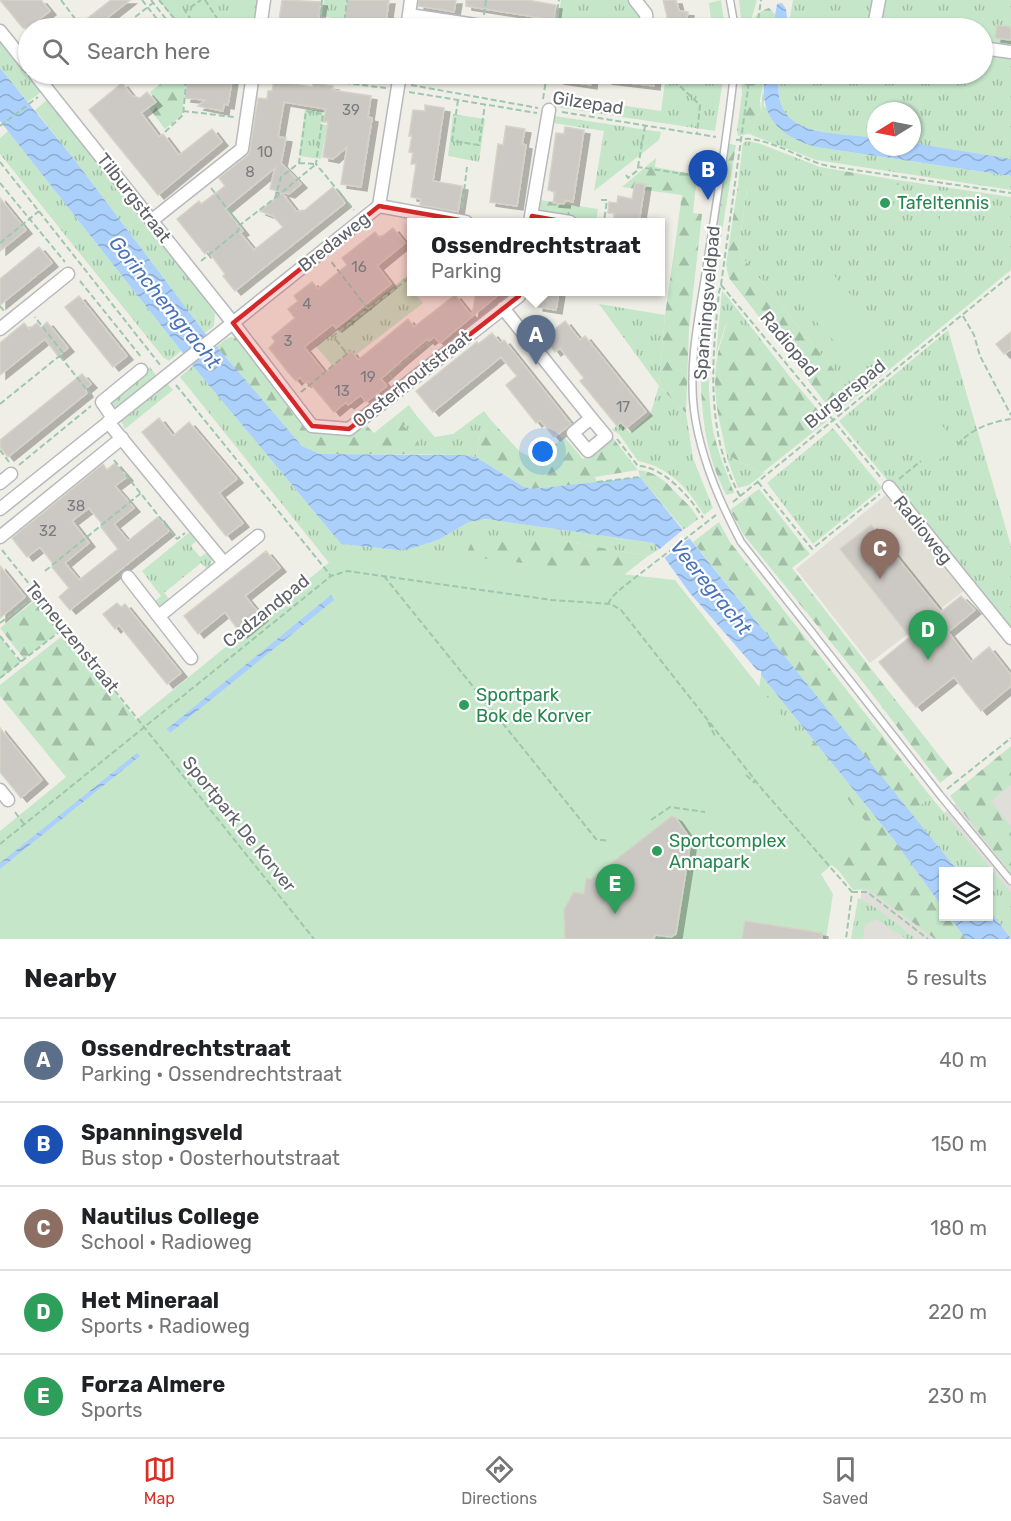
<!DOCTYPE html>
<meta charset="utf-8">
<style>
:root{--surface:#fff;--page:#f2f2f2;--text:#202124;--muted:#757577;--line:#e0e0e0;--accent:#d93025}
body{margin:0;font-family:Rubik,sans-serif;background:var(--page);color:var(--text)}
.controls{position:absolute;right:18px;bottom:18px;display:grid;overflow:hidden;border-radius:0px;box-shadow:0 2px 4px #0004}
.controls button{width:54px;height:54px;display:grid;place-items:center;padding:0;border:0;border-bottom:2px solid var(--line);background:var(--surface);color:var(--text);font:30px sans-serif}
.compass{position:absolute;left:867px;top:102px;width:54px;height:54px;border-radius:50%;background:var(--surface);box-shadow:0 2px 4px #0004;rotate:260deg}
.you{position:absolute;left:543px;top:452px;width:21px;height:21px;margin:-15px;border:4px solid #fff;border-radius:50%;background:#1a73e8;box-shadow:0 0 0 9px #1a73e833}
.badge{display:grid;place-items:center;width:39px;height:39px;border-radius:50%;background:var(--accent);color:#fff;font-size:20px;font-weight:700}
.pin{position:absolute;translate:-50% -50px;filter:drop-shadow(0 2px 3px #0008)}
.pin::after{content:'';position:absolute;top:32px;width:21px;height:18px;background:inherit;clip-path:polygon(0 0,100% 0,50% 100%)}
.popup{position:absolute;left:407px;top:218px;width:258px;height:78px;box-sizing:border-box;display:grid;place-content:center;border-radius:0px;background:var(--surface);filter:drop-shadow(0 2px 4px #0005);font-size:20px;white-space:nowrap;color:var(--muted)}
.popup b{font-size:22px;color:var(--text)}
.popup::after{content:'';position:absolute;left:50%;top:100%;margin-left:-12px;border:12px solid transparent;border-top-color:var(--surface)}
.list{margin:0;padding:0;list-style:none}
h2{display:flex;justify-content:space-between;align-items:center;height:78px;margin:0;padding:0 24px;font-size:26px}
h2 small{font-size:20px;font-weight:400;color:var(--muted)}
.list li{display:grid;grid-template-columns:39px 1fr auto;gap:18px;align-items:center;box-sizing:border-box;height:84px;padding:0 24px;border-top:2px solid var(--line)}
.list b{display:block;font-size:22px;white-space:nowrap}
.list p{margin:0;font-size:20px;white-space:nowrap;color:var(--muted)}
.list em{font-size:20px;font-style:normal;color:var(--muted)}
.icon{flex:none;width:33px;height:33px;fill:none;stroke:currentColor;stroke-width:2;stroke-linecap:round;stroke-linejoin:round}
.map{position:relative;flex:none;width:1011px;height:939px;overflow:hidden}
.search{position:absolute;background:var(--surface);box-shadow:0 2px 4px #0004;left:18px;right:18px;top:18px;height:66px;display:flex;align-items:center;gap:15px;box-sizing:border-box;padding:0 21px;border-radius:33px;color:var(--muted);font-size:22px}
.sheet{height:498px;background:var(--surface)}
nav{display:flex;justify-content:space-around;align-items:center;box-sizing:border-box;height:84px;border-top:2px solid var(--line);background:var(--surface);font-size:16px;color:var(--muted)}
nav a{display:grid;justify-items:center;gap:3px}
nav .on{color:var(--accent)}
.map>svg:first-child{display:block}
</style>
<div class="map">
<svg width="1011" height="939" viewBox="0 0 1011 939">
<defs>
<pattern id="grass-tufts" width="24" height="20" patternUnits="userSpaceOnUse" patternTransform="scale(1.5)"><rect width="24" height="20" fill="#c5e6c9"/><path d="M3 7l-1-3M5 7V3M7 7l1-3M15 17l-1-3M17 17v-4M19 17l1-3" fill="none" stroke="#a3bea7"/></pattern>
<pattern id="forest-firs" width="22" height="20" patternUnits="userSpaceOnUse" patternTransform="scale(1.5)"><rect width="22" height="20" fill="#c5e6c9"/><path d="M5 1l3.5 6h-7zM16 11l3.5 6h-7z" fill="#a3bea7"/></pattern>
<pattern id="water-waves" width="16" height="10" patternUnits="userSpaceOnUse" patternTransform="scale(1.5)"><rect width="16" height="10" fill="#abd0fc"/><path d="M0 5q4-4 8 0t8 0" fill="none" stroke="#8eacd0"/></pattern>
<filter id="shadow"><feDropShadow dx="6" dy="4" stdDeviation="0" flood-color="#0004"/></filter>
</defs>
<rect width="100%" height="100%" fill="#f0efe7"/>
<path fill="#dfded9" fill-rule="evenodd" d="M1011 757V939H855L863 881ZM944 872H988V916H944Z"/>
<path fill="#e0ded5" d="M888 493 965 590 870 663 796 569Z"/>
<path fill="url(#grass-tufts)" d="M159 0H258L254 28H180Z
M324 0H346L343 20 322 16Z
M561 0H629L642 19 641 28H597L558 22Z
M721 0 725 28H712L709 3Z
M739 0H757L751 20 747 28H742Z
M793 0H1011V161L912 145V111H876V140C853 136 800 134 786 115 777 103 778 87 781 74H982V28H788Z
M0 42 41 92 28 102 0 68Z
M666 74 704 76 709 74H724L715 131 556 107 557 96 661 111Z
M763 88 764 106 816 147 1011 176V190L816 160 749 134 752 133 757 116 761 112Z
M48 99 180 263 215 313 214 326 205 333 74 159 35 110Z
M305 109 323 111 321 124 327 125 321 159 299 156Z
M453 114 485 119 479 162 448 156Z
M554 116 661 132 659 140 594 191 604 131 553 123Z
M8 131 181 351 169 361 163 357 0 154V138Z
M747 141 761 144 820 167 819 173 898 184 897 180 1011 197V270L856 397 738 252 747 189 738 184 743 143Z
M411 273 412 292H423L417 296 423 303 336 370 316 346Z
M722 291 726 295 791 378 784 373 729 321 725 327 716 355Z
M599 304 665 315 659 386 686 413 693 458 713 508 704 515C688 488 670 468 638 461L619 434 612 430 621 422 630 433 650 415 659 386Z
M948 330 1011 546V632L839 421Z
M193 366 341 544 397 550 410 549 438 540 469 522 486 519 654 543 658 550 648 556 563 541 465 557 330 564 180 377Z
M150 367 157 377 113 410 107 403Z
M164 380 173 390 125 429 120 419Z
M484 411 491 420 480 436 476 457 462 455 417 454V436L403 426 416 415 435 437 453 434Z
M833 428 882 488 813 544 767 483Z
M722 434 729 456 762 473 766 472 749 485 738 488 728 461Z
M191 531 198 539 191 546 200 557 208 552 212 557 211 566 208 570 201 563 164 593 170 600 162 606 154 602 161 596 142 571Z
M761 675 815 742 767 780 750 749Z
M931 797 1011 893V937L989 909 988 872 958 871 910 813Z
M858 898 879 910 916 939H907L876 919 865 925 863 939H851Z"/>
<path fill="url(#forest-firs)" d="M769 8 776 15 773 28H747C752 19 759 11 769 8Z
M173 74H187L182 115 165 129 149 108 157 102 150 92Z
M741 74H765L760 100 761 112 757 116 752 133 738 136 737 130 742 94Z
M729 144 736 145C723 231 700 337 712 423 715 447 726 470 734 493L726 495C721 483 714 470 711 457 685 363 715 240 729 144Z
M656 158 655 167 697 175 693 213 702 214 689 329 686 413 659 386 665 315 682 195 622 187Z
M820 167 897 180 899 185 819 173Z
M738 184 747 188 738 252 856 397 834 414 729 278 726 265Z
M540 200 598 209 596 222H538Z
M729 321 746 326 784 373 791 378 827 421 762 473 729 456C717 421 709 378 721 342 724 334 724 328 729 321Z
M231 337 239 338 313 431 354 434 366 425 374 433 409 405 416 415 403 426 417 436V454H320L302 446 216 347 226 339Z
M491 420 520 452 533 458 565 438 583 459 613 438 638 470C658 472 667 483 679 496 688 505 692 507 698 519L684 530 640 477 638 470 595 477 597 482 533 489 524 487 476 457 480 436Z
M759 489 810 554 792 568 953 773 940 783 859 677 743 534 730 510Z
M719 522 730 542 931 797 910 813 693 542Z
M482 537 563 541 648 556 592 600 465 557 472 541Z
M38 598 62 629 24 659 0 628Z
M67 632 141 726 70 782 0 696V685Z
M0 636 20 663 0 679Z
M815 742 894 840 943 908 944 916 950 917 966 939H935L868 889 853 890 839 871 828 862 767 780Z
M1011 746V785L991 801 1011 827V873L950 796Z"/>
<path fill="#c5e6c9" d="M877 195 894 197 892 212 875 209Z
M942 205 958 207 955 232 938 229Z
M831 272 886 335 853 363 798 300Z
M921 400 958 445 927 469 891 424Z
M342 552 453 555 675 580 873 831 821 874 833 894 826 939H0V831Z"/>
<path fill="url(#water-waves)" d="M782 3 786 9 788 28H773L777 4Z
M0 68 74 159 205 333 302 446 320 454 462 455 476 457 524 487 533 489 640 477 958 871 944 872 943 908 894 840 761 675V671L757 670 689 592 654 543 486 519 469 522 438 540 410 549 397 550 341 544 193 366 0 121Z
M765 74H780C768 138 831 132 876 138V147H912V143L1011 159V176L816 147C778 136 758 115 765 74Z
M331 595 334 600 170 733 167 729Z
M137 753 140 756 0 869V863Z
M989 909 1011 939H966L950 917 988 916Z"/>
<path fill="#f0efe7" d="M685 528 692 536 662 560 656 552Z"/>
<path fill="#ccc9c4" stroke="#d5d2c6" stroke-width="1.5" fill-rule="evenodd" filter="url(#shadow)" d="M0 0H41L50 11 37 21 43 28H23Z
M111 0H130L94 28H75Z
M282 0 321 2 317 28H278Z
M347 0H389L385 28H343Z
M419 0H456L454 12 418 6Z
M466 0H527L556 5 554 20 466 6Z
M663 0H676L679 11 688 12 685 28H665L667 16Z
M997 25 1011 27V40L995 38Z
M189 74H233L228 105 224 104 223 111 198 106 205 100 185 98Z
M558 74H592L591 85 558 80Z
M606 74H649L648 75 655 76 654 86 606 80Z
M274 81 313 87V83L333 86 332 90 371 96 368 117 372 118 361 187 341 184 347 147 333 159 323 157 328 122H323L326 109 284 102 278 137 286 138 281 163 301 184 289 194 270 189 275 168 225 209 243 231 240 233 254 250 283 227 273 216 260 211 282 193 296 211 305 210 333 187 345 203 235 291 223 276 225 274 208 251 205 254 177 219 199 201 201 204 225 186 219 178 248 155 250 150 258 98 267 99 268 91H272Z
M122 83 132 96 140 98 147 92 156 102 141 113 159 137 163 134 179 155 212 129 222 142 158 195 89 110Z
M425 105 444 108 433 181 462 186 458 212 420 205 421 199 411 197 416 164H411L413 153 409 152 412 136H409L413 110 425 111Z
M506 126 525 129 522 144 526 145 517 206 490 202 498 144 503 145Z
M565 127 584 130 573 202 565 200 564 204 553 203 555 192 548 190 556 133 564 134Z
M635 183 645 184 639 222H619L614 221 615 213H608L609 202 617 203 618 196 632 199Z
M0 198 26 230 0 251Z
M393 228 405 243 377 266 391 284 336 328 333 324 304 347 325 373 351 351 358 360 408 319 414 327 455 295 472 316 476 291H503L440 343 434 337 429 341 427 339 402 360 381 379 387 386 366 402 361 395 348 405 346 402 334 412 308 381 305 383 300 377 296 381 288 372 269 348 275 342 272 337 295 318 288 309 298 301 294 296 312 282 318 289 347 265 342 258 375 232 380 238Z
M39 247 52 263 0 305V279Z
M540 291H559L556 310 537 307Z
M79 296 127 356 113 367 65 307Z
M565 321 580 340 585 336 646 412 626 428 621 422 617 426 580 381 584 378 560 348 555 352 549 344 555 339 550 333Z
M47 322 68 348 58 356 45 339 0 375V343L24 323 29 329 37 323 41 328Z
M1011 332V349L1004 354 996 344Z
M492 333 500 343 504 340 571 424 554 437 540 420 536 423 506 385 517 376 501 357 433 412 416 391 477 342 478 344Z
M82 374 91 384 85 389 87 393 8 457 0 447V440Z
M159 418 173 436 189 422 237 479 219 493 243 523 226 536 142 432Z
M115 463 127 477 115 486 134 508 114 524 128 541 158 517 169 531 70 610 59 597 69 588 52 567 54 565 40 547 27 557 12 538 103 464 107 470ZM89 508 103 525 101 527 118 549 79 580 65 563 89 543 72 521Z
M871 525 941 612 961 596 975 610 948 632 971 662 989 647 1011 675V686L981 711 954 677 916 707 879 662 910 637 840 549Z
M266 551 280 568 245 596 262 617 241 634 225 612 198 634 184 616Z
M0 566 25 597 0 618Z
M117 603 121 607 125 604 181 673 167 684 119 625 115 629 103 614Z
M0 728 42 780 21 798 0 772Z
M672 816 676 818 691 840 676 934 671 937 655 935 654 939H565L564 910 572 895 574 892 584 894 586 878 591 879Z
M745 921 822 933V939H742Z"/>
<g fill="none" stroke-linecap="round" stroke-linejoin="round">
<defs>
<path id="service" d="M730 0 735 28
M734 74C727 137 717 201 707 264 700 311 688 362 694 410 700 457 719 501 741 542L940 795 1011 881"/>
<path id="minor" d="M635 0 646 14 647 28
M879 0 875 21 879 28
M409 15 496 28
M260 28 264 0
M407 28 411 0
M0 31 28 66
M982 48 1011 52
M35 74 233 323 312 426 349 429 519 296 520 292
M379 206 466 222
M532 216 570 222
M151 221 242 149 253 74
M530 222 549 110
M503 308 591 418 606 436 588 451 573 433 591 418
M0 329 68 274
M113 418 102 402 141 370
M108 422 224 563
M0 483 11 474
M889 487 1011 638
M0 509 379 206 400 74
M0 537 122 438
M128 577 191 658
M159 616 258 536
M0 790 8 800"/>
</defs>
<use href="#service" stroke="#b7b9bd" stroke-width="9"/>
<use href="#minor" stroke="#b7b9bd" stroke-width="15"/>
<path stroke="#9ec7ae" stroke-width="2" stroke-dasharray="6 3" stroke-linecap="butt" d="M61 0 82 28
M142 0 164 28
M151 0 173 28
M159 0 182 28
M205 0 222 26 218 28
M322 0 320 19 344 22 347 0
M484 15 486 0
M121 28 153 3
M197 28 185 11 201 0
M554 28 559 0
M757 28 761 0
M273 74 386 88
M325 74 387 82
M375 74 388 75
M667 74 700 105 697 134
M57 82 67 74
M411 85 538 108
M409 92 537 113
M543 99 547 74
M458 100 452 141 479 145 485 104
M183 111 234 117
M562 112 716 137
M0 126 38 97
M165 132 183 115 187 74
M736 140C741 140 746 138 750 139 778 142 802 160 828 166L1011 193
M0 162 161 366
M299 163 316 164
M638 167 645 126
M626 175 628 178 638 170V167L711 178
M0 183 65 262
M211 188 240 225 275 198 281 177 299 163 306 111 323 114 316 164 354 210
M275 198 316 164
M601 200H607L604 221 609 222
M462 208 467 167
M0 243 39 211
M201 261 238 231 240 225
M80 281 142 358
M721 285 882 479
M590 294 591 292
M0 306 4 311
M368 309 412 276
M963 316 974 335 980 356 1011 415
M60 356 91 395
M393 379 389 374 427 343 432 349
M176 385 331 576
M301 392 347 354 333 336 368 309 330 260
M0 404 63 353 35 317
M617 439 638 466C663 466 691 498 703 518
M958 445C968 430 993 421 1011 419
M0 450 9 462
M114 460 177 539 185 533
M19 465 91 406
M899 479 921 461
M597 482 640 477
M758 482 812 549 880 494
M740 496C705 433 712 361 719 292L721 285 750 74
M733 502 1011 275
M2 550 314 939
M45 571 141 493
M384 576 596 839 609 841
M608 604 612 597 623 587 716 515
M0 623 43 590
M0 636 21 662
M0 678 64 628
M708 722 716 738
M746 775 755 783
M947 789 1011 738
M15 812 24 824
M651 820 670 807 705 812
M0 844 331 576 347 571 552 600 611 604 621 610 762 789 852 892 846 939
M852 892H867L928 939"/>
<use href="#service" stroke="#fff" stroke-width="6"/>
<use href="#minor" stroke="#fff" stroke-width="12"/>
</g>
<path fill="#d62828" fill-opacity="0.2" stroke="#d62828" stroke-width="4.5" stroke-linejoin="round" d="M379 206 528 232 532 216 595 227 590 257 527 249 519 296 349 429 312 426 233 323Z"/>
<g fill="#2e9e5b" stroke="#fff" stroke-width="2">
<circle cx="885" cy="203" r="6"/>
<circle cx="464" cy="705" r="6"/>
<circle cx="657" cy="851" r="6"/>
</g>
<g text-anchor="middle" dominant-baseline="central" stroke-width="4.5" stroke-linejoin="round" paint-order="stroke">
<g font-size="15" fill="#7a7b7e">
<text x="351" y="110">39</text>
<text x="265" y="152">10</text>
<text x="250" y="172">8</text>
<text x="359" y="267">16</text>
<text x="307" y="304">4</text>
<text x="288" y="341">3</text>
<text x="368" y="377">19</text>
<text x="342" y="391">13</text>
<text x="623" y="407">17</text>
<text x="76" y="506">38</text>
<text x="48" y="531">32</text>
</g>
<g font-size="18" fill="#5e6167" stroke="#fff">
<text transform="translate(588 103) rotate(9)">Gilzepad</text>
<text transform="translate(134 198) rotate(52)">Tilburgstraat</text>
<text transform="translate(334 242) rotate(-38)">Bredaweg</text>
<text transform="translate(707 303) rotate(-85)">Spanningsveldpad</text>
<text transform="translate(789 344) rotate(50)">Radiopad</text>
<text transform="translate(412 379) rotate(-38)">Oosterhoutstraat</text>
<text transform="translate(845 394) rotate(-39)">Burgerspad</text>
<text transform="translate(923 530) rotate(51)">Radioweg</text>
<text transform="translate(266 611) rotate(-39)">Cadzandpad</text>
<text transform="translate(72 637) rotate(51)">Terneuzenstraat</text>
<text transform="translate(239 824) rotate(51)">Sportpark De Korver</text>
</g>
<g font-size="18" fill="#27864d" stroke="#fff" text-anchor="start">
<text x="897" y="203">Tafeltennis</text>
<text x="476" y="695">Sportpark<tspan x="476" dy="21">Bok de Korver</tspan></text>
<text x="669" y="841">Sportcomplex<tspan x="669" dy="21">Annapark</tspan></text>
</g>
<g font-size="20" font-style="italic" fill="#4a74b7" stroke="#fff">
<text transform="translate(165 302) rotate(51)">Gorinchemgracht</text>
<text transform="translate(711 587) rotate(51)">Veeregracht</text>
</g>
</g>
</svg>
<div class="controls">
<button><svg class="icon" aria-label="layers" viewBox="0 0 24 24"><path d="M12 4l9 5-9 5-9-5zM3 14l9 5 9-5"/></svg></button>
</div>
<svg class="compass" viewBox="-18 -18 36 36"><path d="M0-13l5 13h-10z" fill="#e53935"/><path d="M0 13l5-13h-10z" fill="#757577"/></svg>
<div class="you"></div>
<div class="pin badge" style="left:536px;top:365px;background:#5c6f8a">A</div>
<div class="popup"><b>Ossendrechtstraat</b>Parking</div>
<div class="pin badge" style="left:708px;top:200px;background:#1a4fb4">B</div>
<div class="pin badge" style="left:880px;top:579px;background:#8d6e63">C</div>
<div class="pin badge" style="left:928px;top:660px;background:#2e9e5b">D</div>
<div class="pin badge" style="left:615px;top:914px;background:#2e9e5b">E</div>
<div class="search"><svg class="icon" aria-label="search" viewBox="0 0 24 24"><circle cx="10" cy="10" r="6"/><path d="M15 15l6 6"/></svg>Search here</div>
</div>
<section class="sheet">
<h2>Nearby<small>5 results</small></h2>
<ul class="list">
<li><span class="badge" style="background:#5c6f8a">A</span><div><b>Ossendrechtstraat</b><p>Parking · Ossendrechtstraat</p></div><em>40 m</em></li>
<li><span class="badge" style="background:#1a4fb4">B</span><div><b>Spanningsveld</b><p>Bus stop · Oosterhoutstraat</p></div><em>150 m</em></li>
<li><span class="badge" style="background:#8d6e63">C</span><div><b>Nautilus College</b><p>School · Radioweg</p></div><em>180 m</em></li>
<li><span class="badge" style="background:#2e9e5b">D</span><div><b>Het Mineraal</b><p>Sports · Radioweg</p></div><em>220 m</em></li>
<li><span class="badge" style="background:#2e9e5b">E</span><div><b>Forza Almere</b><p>Sports</p></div><em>230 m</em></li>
</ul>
</section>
<nav>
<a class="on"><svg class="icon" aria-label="map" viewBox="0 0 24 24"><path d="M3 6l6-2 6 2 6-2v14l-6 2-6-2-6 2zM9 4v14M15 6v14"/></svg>Map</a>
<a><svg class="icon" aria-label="directions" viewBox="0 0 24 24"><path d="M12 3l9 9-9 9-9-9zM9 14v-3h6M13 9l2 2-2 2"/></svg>Directions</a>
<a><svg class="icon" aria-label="saved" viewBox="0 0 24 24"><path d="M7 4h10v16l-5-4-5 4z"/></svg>Saved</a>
</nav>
